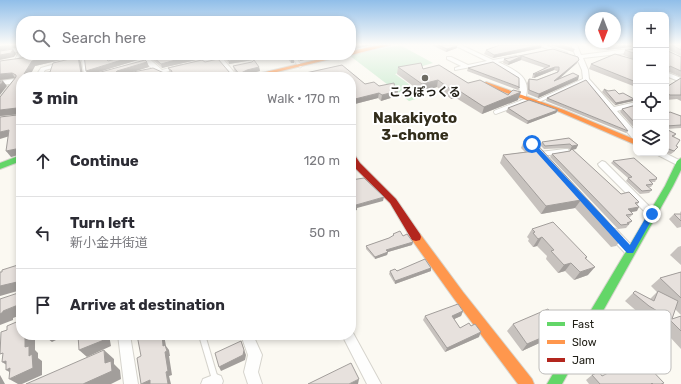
<!DOCTYPE html>
<meta charset="utf-8">
<style>
:root{--surface:#fff;--page:#f7f7f7;--text:#2b2b33;--muted:#7c7c81;--line:#e1e1e2}
body{margin:0;font-family:Rubik,"Noto Sans JP",sans-serif;background:var(--page);color:var(--text)}
.controls{position:absolute;right:12px;top:12px;display:grid;overflow:hidden;border-radius:8px;box-shadow:0 2px 6px #0003}
.controls button{width:36px;height:36px;display:grid;place-items:center;padding:0;border:0;border-bottom:1px solid var(--line);background:var(--surface);color:var(--text);font:20px sans-serif}
.compass{position:absolute;left:585px;top:12px;width:36px;height:36px;border-radius:50%;background:var(--surface);box-shadow:0 2px 6px #0003;rotate:180deg}
.stop{position:absolute;width:12px;height:12px;margin:-9px;border:3px solid #1a73e8;border-radius:50%;background:#fff}
.stop.end{background:#1a73e8;border-color:#fff;box-shadow:0 1px 4px #0008}
.list{margin:0;padding:0;list-style:none}
h2{display:flex;justify-content:space-between;align-items:center;height:52px;margin:0;padding:0 16px;font-size:17px}
h2 small{font-size:13px;font-weight:400;color:var(--muted)}
.list li{display:grid;grid-template-columns:26px 1fr auto;gap:12px;align-items:center;box-sizing:border-box;height:72px;padding:0 16px;border-top:1px solid var(--line)}
.list b{display:block;font-size:15px;white-space:nowrap}
.list p{margin:0;font-size:13px;white-space:nowrap;color:var(--muted)}
.list em{font-size:13px;font-style:normal;color:var(--muted)}
.icon{flex:none;width:22px;height:22px;fill:none;stroke:currentColor;stroke-width:2;stroke-linecap:round;stroke-linejoin:round}
.map{position:relative;flex:none;width:681px;height:384px;overflow:hidden}
.search{position:absolute;background:var(--surface);box-shadow:0 2px 6px #0003;left:16px;top:16px;width:340px;height:44px;display:flex;align-items:center;gap:10px;box-sizing:border-box;padding:0 14px;border-radius:16px;color:var(--muted);font-size:15px}
.panel{position:absolute;background:var(--surface);box-shadow:0 2px 6px #0003;left:16px;top:72px;width:340px;height:268px;border-radius:16px}
.map>svg:first-child{display:block}
</style>
<div class="map">
<svg width="681" height="384" viewBox="0 0 681 384">
<rect width="100%" height="100%" fill="#fbf9f2"/>
<path fill="#d0edd4" d="M400 45 433 63 395 74 425 96 409 101 349 55Z"/>
<g fill="none" stroke-linecap="round" stroke-linejoin="round">
<defs>
<path id="lane-far2" d="M0 53 21 50
M292 55 300 66
M75 60 83 58 86 77
M16 61 21 51
M106 61 128 55
M522 102 529 100
M536 102 586 79"/>
<path id="lane-far1" d="M496 112 525 101"/>
<path id="lane" d="M202 335 215 379"/>
<path id="street" d="M454 45H461L493 60 516 56V58L498 62C515 70 533 77 525 99H521L520 98 519 80 510 73 492 63 455 70V68L461 66 447 59V57H451L468 65 487 61Z
M537 45H545L567 53 562 54Z
M571 45H577L581 55 636 48V52L583 58 588 70 589 79 614 107 636 102V106L617 111 636 132V139H633L583 79 582 70Z
M139 55H145L162 70 181 65 184 67 166 72 173 77C159 77 148 66 139 55Z
M235 55 223 59 238 77H232L218 60 193 66 190 64 218 55Z
M62 62 64 63V65L45 70 41 77H35L41 68Z
M666 72 681 78V82L666 76Z
M15 79 18 81 2 104 0 105V98L10 84 0 85V81Z
M565 149H568L569 151 568 153 540 156 536 154 540 152Z
M654 153H665L681 161V167Z
M602 161 605 162 657 214 655 216H649L599 166 598 164Z
M612 228 616 229 634 248 635 251 634 254 630 255 626 254 608 235 607 232 608 229Z
M351 330 352 331 381 384H367L342 335H351Z
M118 335H130L138 384H124Z
M241 335H253L262 355 258 372 262 384H248L244 372 248 355Z
M216 374 221 376 223 381 222 384H201L203 379Z"/>
<path id="fast" d="M21 155V161L0 169V163Z
M681 158V170L673 186 562 384H547L665 186 677 161Z"/>
<path id="slow" d="M380 45H390L351 55V51Z
M337 55H347L256 77H245Z
M486 82 564 110 636 140V145L560 112 484 85 483 84Z
M416 233 420 234 463 292 532 379 534 384H518L455 300 412 240 411 237 412 234Z"/>
<path id="jam" d="M351 153 354 154 360 163 396 199 420 234 421 237 420 240 416 241 412 240 390 203 354 167 351 162Z"/>
</defs>
<use href="#lane-far2" stroke="#d6d4cd" stroke-width="4.5"/>
<use href="#lane-far1" stroke="#d6d4cd" stroke-width="5.5"/>
<use href="#lane" stroke="#d6d4cd" stroke-width="8"/>
<use href="#street" stroke="#d6d4cd" stroke-width="2"/>
<use href="#fast" stroke="#d6d4cd" stroke-width="2"/>
<use href="#slow" stroke="#d6d4cd" stroke-width="2"/>
<use href="#jam" stroke="#d6d4cd" stroke-width="2"/>
<use href="#lane-far2" stroke="#fefefd" stroke-width="3"/>
<use href="#lane-far1" stroke="#fefefd" stroke-width="4"/>
<use href="#lane" stroke="#fefefd" stroke-width="6"/>
<use href="#street" fill="#fefefd" fill-rule="evenodd"/>
<use href="#fast" fill="#63d668" fill-rule="evenodd"/>
<use href="#slow" fill="#ff974d" fill-rule="evenodd"/>
<use href="#jam" fill="#b3261e" fill-rule="evenodd"/>
</g>
<path fill="#c7c2be" fill-rule="evenodd" d="M432 45H457V48L446 52Z
M550 45H563L575 49 573 52Z
M595 45H632L631 47 607 50Z
M666 45H681V56L669 50 670 48 667 47 668 51 681 57V77L667 71H666Z
M541 48 493 58 484 54 486 50Z
M553 49 577 63 559 79 578 80 538 98 528 94 527 83 529 79 537 80 557 72V71L554 70 534 78H532L533 74 545 68 521 60 508 65 503 63 504 59Z
M636 49V60L623 55 625 50Z
M43 55H103L105 58 108 61 131 55H140L141 59 95 73 147 62 149 67 127 73 171 74 170 73 168 68 205 62 230 73H236L234 70 233 66 259 67 260 71 248 74 240 77H21V154L11 157 8 137 17 115 19 114 0 116 15 78 0 80ZM82 55 84 56 88 73 84 75 83 74 81 62 50 72 31 74 35 66Z
M147 55H194L196 60 162 68Z
M285 55H291L294 59V63H291Z
M296 55H321L313 56V58L300 61Z
M225 56H252L253 60 229 64 226 60Z
M636 60V87L589 69 591 64Z
M342 65 365 84 374 82 379 86 394 83 395 89 398 91 397 96 381 101 378 98 351 105V77H292V76Z
M398 67 423 69 468 83 518 100 482 114 456 98 451 99 437 87 421 92 397 74Z
M468 68 519 78V88L518 91V90L467 71Z
M681 78V101L677 99 666 100V86H668Z
M604 89 608 91 633 101 615 105 602 92Z
M547 98 628 131 626 133 546 101Z
M636 105V130L620 112 622 109Z
M508 108 558 110 556 113 527 124 506 112Z
M666 112 681 116V128L666 129Z
M666 129 676 134 674 137 675 151 671 154 666 153Z
M569 138 578 145 576 149 572 150 621 194 639 202 637 205V211L631 212 633 214 630 217H629L632 221 626 228 618 229 550 157 552 154 570 151 571 150H570L568 148 544 149 540 145 542 142Z
M524 140 623 238 616 246 611 247 575 208 541 214 500 163 503 155 525 152 521 148Z
M613 161 657 178 655 182H652L653 184 651 187H648L652 190 649 193 640 194 626 181 628 178 611 163Z
M681 211V227L677 228 669 219 674 214H681L680 213Z
M532 229 587 257 586 259 588 275 574 280 565 271 558 273 546 259 547 256 537 246 533 247 528 241 529 239 527 237Z
M393 234 403 236 413 242 412 245 388 252 387 255 375 259 366 249V246L389 238 393 236Z
M681 246V265L670 255 678 247Z
M431 268V271L395 284 389 274 390 271Z
M681 272V315L675 309 672 319 681 316V349L658 324 640 314 625 301 635 291 650 299 657 292 651 286 660 278Z
M463 311 461 316 454 319 460 328 479 337 445 352 423 320 425 316Z
M513 324 564 328 557 335 522 351 507 331Z
M622 372 662 384H589L586 380 592 375 602 376Z"/>
<path fill="#a29e9b" d="M5 45H20L21 47 0 51V46Z
M357 45H372L351 50V46Z
M542 45 541 48 493 58 494 55Z
M616 45H632L631 47 607 50 609 46Z
M457 46V48L446 52 447 49Z
M13 49 16 54 14 57 0 60V55Z
M21 51V55H32L22 56 19 52Z
M59 55H82L35 66 29 77 24 74 32 61Z
M102 55H103L105 58H101Z
M138 55H140L141 59 89 75 86 71Z
M194 55 196 60 162 68 161 64Z
M311 55H321L313 56V58L300 61V57Z
M252 56 253 60 229 64V61Z
M522 56 521 60 508 65 509 62Z
M78 57 81 62 83 77 81 73Z
M291 59H294V63H291Z
M579 60 577 63 552 85 554 81Z
M147 62 149 67 120 76 116 72 117 71Z
M259 67 260 71 248 74 239 77V74L247 70Z
M555 67 554 70 534 78 535 74Z
M12 73 15 78 0 80V74Z
M579 76 578 80 538 98 539 94Z
M438 80 437 87 421 92 422 84Z
M3 81 7 86 0 95V85Z
M458 90 456 98 451 99 453 91Z
M398 91 397 96 381 101 382 95Z
M521 92 518 100 482 114 484 107Z
M379 93 378 98 351 105V100Z
M634 99 633 101 615 105 616 103Z
M17 108 21 114 0 116V110Z
M558 110 556 113 527 124 528 121Z
M9 130 13 135 0 139V132Z
M578 145 576 149 570 150 572 146Z
M21 148V154L11 157 6 151Z
M384 197 383 201 357 208V210L351 212V208L356 205Z
M581 200 575 208 541 214 546 206Z
M639 207 637 211 626 213 628 209Z
M542 237 537 246 533 247 538 239Z
M413 242 412 245 388 252 387 255 375 259V257L386 250Z
M571 263 565 271 558 273 564 265Z
M595 267 588 275 574 280 580 272Z
M431 268V271L395 284V281Z
M21 278V290L0 296V286Z
M18 305 21 306V315L13 318V320L0 325V314L3 311Z
M463 311 461 316 450 321 452 316Z
M564 328 557 335 522 351 527 344Z
M481 332 479 337 445 352 447 348Z
M25 335H35V350L38 353V358L42 361V375L22 384H18L9 379 16 376 6 370 29 356 25 347Z
M43 335H66L52 342Z
M104 335H109L111 346 87 357 79 350Z
M162 335H164L166 346 169 350 170 356H169L172 375 169 376 171 384H168L166 372 163 346Z
M241 341 246 355 245 360 221 371 219 367Z
M104 350 114 359V364L120 370 121 379 111 384H83L105 363Z
M6 361 13 369 2 362Z
M0 375 5 384H0Z
M359 379 358 384H349Z
M150 380 154 384H141Z"/>
<path fill="#e7e1dd" stroke="#a29e9b" d="M438 45H457V46L447 49Z
M500 45H541L494 55 486 50Z
M672 45H681V50Z
M21 46V51L19 52Z
M666 46H667L668 51 681 57V71L670 66 668 69 666 70Z
M13 49 11 53 0 55V51Z
M553 49 578 57 579 60 554 81 573 73 579 76 539 94 529 90V79L537 80 558 72 559 70V67H555L535 74H533L550 66 522 56 509 62 504 59Z
M636 49V54L625 50Z
M615 54 636 60V82L591 64Z
M43 55H59L32 61 24 74 50 72 53 63 78 57 81 73 84 75 86 73H97L145 60 147 62 117 71 116 72 128 73 153 68 164 73 171 74 172 71 168 68 202 60 205 62 218 59 230 73H237L240 77H21V148L6 151 9 130 0 132V117L17 115 19 114 17 108 0 110V97L16 77V75L12 73 0 74V61Z
M84 55H102L101 58 106 59 108 61 131 55H138L86 71Z
M151 55H194L161 64Z
M227 55H251L252 56 229 61 225 56Z
M287 55H291L294 59H291Z
M298 55H311L300 57Z
M254 60 259 67 247 70 239 74 233 66 252 62Z
M493 62 519 78V88V87L468 68Z
M421 63 423 69 439 65 468 83 480 80 508 95 513 90 521 92 484 107 458 90 453 91 438 80 422 84 398 67Z
M342 65 365 84 374 82 379 86 394 83 395 89 398 91 382 95 379 93 351 100V77H293L292 76Z
M681 78V95H670L666 93V86H668Z
M586 80 628 131 547 98Z
M0 81H3L0 85Z
M604 89 608 91 615 90 619 94 623 93 634 99 616 103Z
M529 100 558 110 528 121 508 108Z
M636 105V124L622 109Z
M666 112 668 113 670 112 681 116V125L666 126Z
M666 129 676 134 672 136 680 140 676 146 678 147 674 151 666 148Z
M569 138 578 145 572 146 570 144 545 146 542 142Z
M532 139 623 238 618 239 581 200 546 206 503 155 535 151 524 140Z
M572 149 621 194 629 192 639 202 635 203 639 207 628 209 633 214 626 215 632 221 627 223 629 224 621 225 552 154 570 151Z
M634 158 657 178H656L657 179 649 180 653 184 646 185 652 190 642 191 628 178 632 177 613 161Z
M20 164H21V204H20Z
M364 178 384 197 356 205 357 207 351 208V180Z
M674 214H681V221Z
M553 222 587 257 585 258 595 267 580 272 571 263 564 265 551 251 554 250 542 237 538 239 533 233 535 232 532 229Z
M400 231 403 236 407 234 413 242 386 250 388 252 375 257 366 246 389 238 394 235 393 234Z
M425 259 431 268 395 281 390 271 395 269 397 271Z
M21 264V278L17 280V282L0 286V272H2V270Z
M681 272V298L660 278Z
M635 291 654 301 658 291 678 301 672 319 681 316V331L667 317 649 306 633 293Z
M21 292V306L18 307V305L3 311V312L0 314V299Z
M458 304 463 311 452 316 460 328 469 323 471 326 475 324 481 332 447 348 425 316Z
M548 309 564 328 527 344 513 324Z
M21 320V335H25V347L29 346V356L32 354 33 368 9 379 10 368 6 370V361L2 362 3 353 0 354 1 332 7 330V326Z
M78 335H104V340L79 350Z
M137 335H162L163 346 165 345 167 351 165 352 168 371 166 372 168 384H150V380L141 384 137 358 141 356Z
M241 341 244 350 243 355 219 367 215 353Z
M104 350 105 363 111 361 112 371 83 384H26Z
M644 362 664 383 661 384H653L652 383 651 384H600L592 375 599 372 602 376 618 368 622 372Z
M351 363 359 379 349 384H308Z"/>
<linearGradient id="sky" x2="0" y2="1"><stop stop-color="#90bee9"/><stop offset="0.45" stop-color="#fdfcf9"/><stop offset="1" stop-color="#fdfcf9" stop-opacity="0"/></linearGradient>
<rect width="681" height="99" fill="url(#sky)"/>
<path fill="#1a73e8" d="M530 143H534L630 245 649 212H654L655 214 633 253H627L530 145Z"/>
<circle fill="#6e6c64" stroke="#fff" stroke-width="1.5" cx="425" cy="78" r="4"/>
<g text-anchor="middle" dominant-baseline="central" stroke-width="4" stroke-linejoin="round" paint-order="stroke">
<g font-size="12" font-weight="bold" fill="#222018" stroke="#fff">
<text x="425" y="92">ころぽっくる</text>
</g>
<g font-size="15" font-weight="bold" fill="#322d1c" stroke="#fff">
<text x="415" y="118">Nakakiyoto<tspan x="415" dy="17">3-chome</tspan></text>
</g>
</g>
<rect x="539" y="310" width="132" height="64" rx="6" fill="#fff" stroke="#bdbcba" stroke-width="1"/>
<rect x="547" y="322" width="18" height="4" fill="#63d668"/>
<rect x="547" y="340" width="18" height="4" fill="#ff974d"/>
<rect x="547" y="358" width="18" height="4" fill="#b3261e"/>
<g font-size="11" fill="#222018">
<text x="572" y="328">Fast</text>
<text x="572" y="346">Slow</text>
<text x="572" y="364">Jam</text>
</g>
</svg>
<div class="controls">
<button>+</button>
<button>−</button>
<button><svg class="icon" aria-label="locate" viewBox="0 0 24 24"><circle cx="12" cy="12" r="6"/><path d="M12 2v4M12 18v4M2 12h4M18 12h4"/></svg></button>
<button><svg class="icon" aria-label="layers" viewBox="0 0 24 24"><path d="M12 4l9 5-9 5-9-5zM3 14l9 5 9-5"/></svg></button>
</div>
<svg class="compass" viewBox="-18 -18 36 36"><path d="M0-13l5 13h-10z" fill="#e53935"/><path d="M0 13l5-13h-10z" fill="#7c7c81"/></svg>
<div class="stop" style="left:532px;top:144px"></div>
<div class="stop end" style="left:652px;top:214px"></div>
<div class="search"><svg class="icon" aria-label="search" viewBox="0 0 24 24"><circle cx="10" cy="10" r="6"/><path d="M15 15l6 6"/></svg>Search here</div>
<section class="panel">
<h2>3 min<small>Walk · 170 m</small></h2>
<ul class="list">
<li><svg class="icon" aria-label="ahead" viewBox="0 0 24 24"><path d="M12 20V5M6 11l6-6 6 6"/></svg><div><b>Continue</b></div><em>120 m</em></li>
<li><svg class="icon" aria-label="left" viewBox="0 0 24 24"><path d="M17 20v-9H6M10 6l-5 5 5 5"/></svg><div><b>Turn left</b><p>新小金井街道</p></div><em>50 m</em></li>
<li><svg class="icon" aria-label="arrive" viewBox="0 0 24 24"><path d="M6 21V4h12l-3 4 3 4H6"/></svg><div><b>Arrive at destination</b></div></li>
</ul>
</section>
</div>
